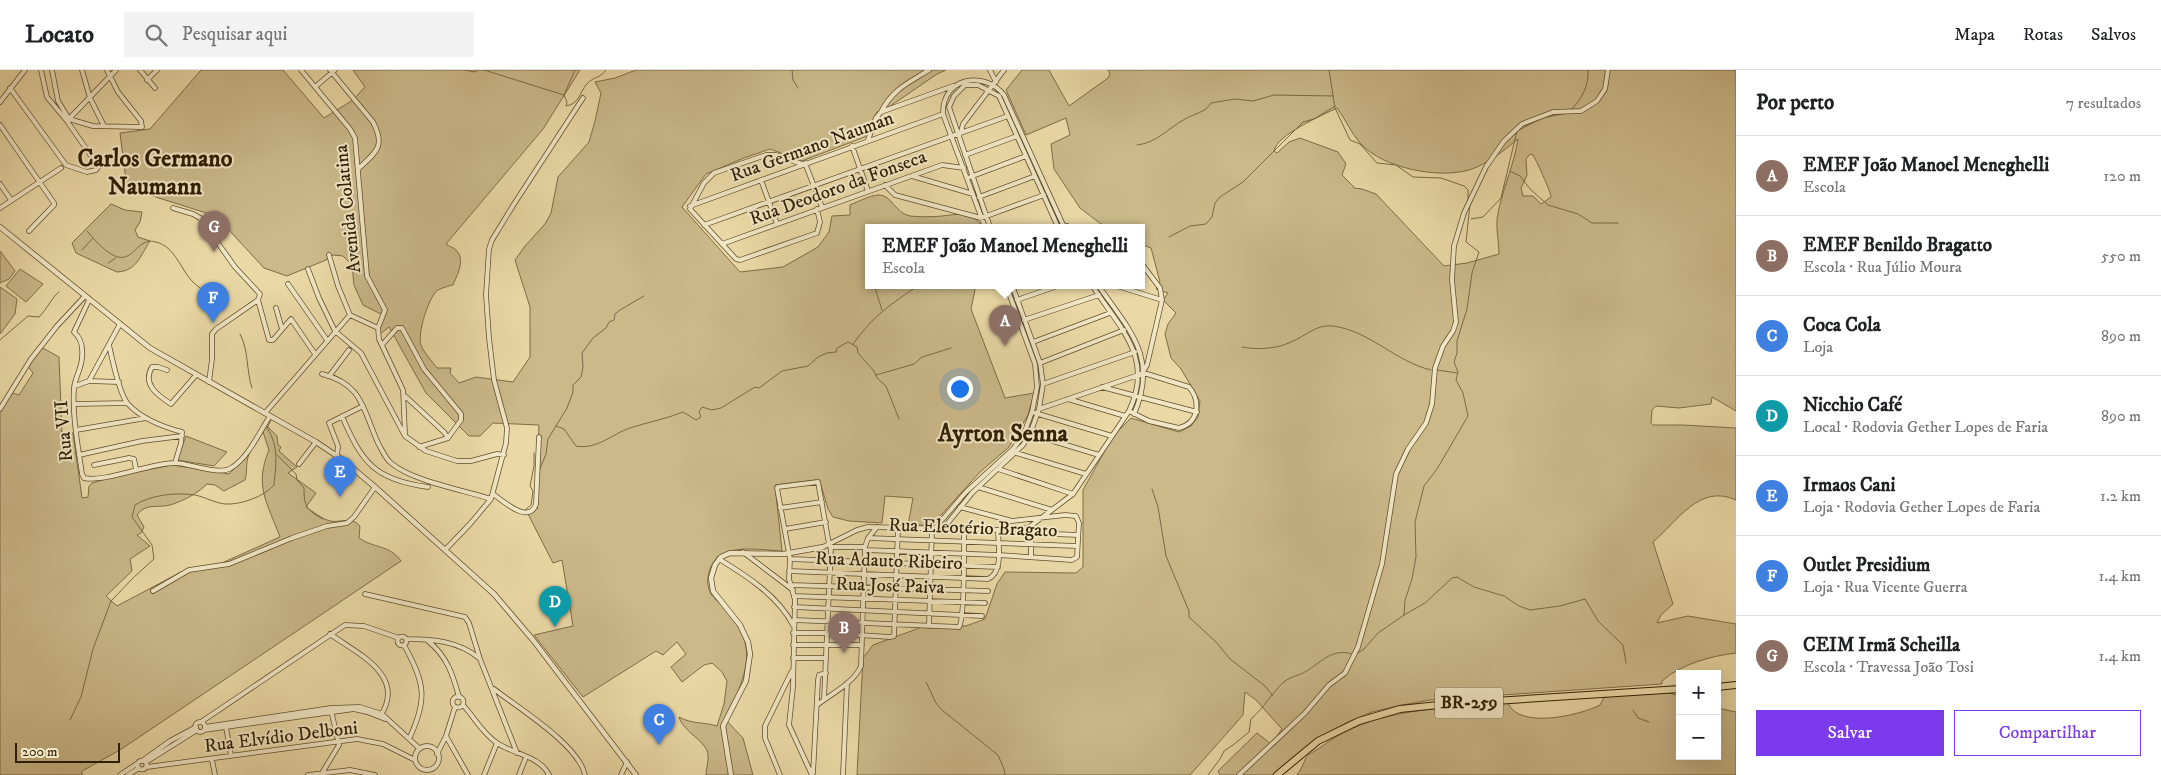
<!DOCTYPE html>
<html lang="pt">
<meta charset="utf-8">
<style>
:root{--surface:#fff;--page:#f2f2f2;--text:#202124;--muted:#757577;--line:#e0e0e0;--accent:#7c3aed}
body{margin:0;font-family:"IM FELL DW Pica",serif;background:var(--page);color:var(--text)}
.controls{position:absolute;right:15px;bottom:15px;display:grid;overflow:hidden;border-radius:0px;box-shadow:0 5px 20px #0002}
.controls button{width:45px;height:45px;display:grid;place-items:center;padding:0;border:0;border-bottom:1px solid var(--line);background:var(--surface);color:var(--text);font:25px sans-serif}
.scale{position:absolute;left:15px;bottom:12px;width:105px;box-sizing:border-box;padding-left:5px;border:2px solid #321f03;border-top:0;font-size:14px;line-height:18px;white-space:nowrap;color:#321f03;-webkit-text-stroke:4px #f1e6c5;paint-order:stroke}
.you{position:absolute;left:959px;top:318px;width:18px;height:18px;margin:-12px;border:4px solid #fff;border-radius:50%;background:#1a73e8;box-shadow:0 0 0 8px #1a73e833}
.badge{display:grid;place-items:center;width:32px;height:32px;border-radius:50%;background:var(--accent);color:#fff;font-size:16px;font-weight:700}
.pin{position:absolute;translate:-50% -41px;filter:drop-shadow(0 1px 2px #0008)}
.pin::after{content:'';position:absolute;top:26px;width:18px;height:15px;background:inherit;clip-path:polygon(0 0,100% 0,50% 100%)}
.popup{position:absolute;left:865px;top:154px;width:280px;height:65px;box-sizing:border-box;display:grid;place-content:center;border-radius:0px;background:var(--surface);filter:drop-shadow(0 1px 4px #0005);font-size:16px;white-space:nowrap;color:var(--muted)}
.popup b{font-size:19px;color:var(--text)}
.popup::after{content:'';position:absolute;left:50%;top:100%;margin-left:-10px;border:10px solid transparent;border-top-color:var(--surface)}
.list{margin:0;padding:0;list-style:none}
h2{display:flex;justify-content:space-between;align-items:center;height:65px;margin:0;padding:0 20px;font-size:21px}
h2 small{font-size:16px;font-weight:400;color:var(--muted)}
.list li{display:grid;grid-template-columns:32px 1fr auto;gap:15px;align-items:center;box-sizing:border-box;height:80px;padding:0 20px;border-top:1px solid var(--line)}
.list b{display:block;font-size:19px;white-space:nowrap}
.list p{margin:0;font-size:16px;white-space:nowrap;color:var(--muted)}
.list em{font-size:16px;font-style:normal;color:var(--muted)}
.actions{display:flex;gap:10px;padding:15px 20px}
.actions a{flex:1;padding:11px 0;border:1px solid var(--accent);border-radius:0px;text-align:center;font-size:18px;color:var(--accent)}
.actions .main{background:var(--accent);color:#fff}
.icon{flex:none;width:28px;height:28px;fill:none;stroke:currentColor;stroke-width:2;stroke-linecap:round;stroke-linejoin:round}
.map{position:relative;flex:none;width:1736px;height:705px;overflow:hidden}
header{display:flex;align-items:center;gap:30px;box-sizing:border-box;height:70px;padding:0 25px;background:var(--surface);border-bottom:1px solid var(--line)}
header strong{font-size:24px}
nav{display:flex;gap:28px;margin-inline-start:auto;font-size:18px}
.search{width:350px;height:45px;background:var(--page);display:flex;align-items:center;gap:12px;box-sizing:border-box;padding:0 18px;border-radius:0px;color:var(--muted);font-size:19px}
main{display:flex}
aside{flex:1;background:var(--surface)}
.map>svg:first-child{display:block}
</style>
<header>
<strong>Locato</strong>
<div class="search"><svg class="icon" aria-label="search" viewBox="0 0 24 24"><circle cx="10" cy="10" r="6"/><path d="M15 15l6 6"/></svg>Pesquisar aqui</div>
<nav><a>Mapa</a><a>Rotas</a><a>Salvos</a></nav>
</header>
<main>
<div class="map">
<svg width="1736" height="705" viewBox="0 0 1736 705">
<rect width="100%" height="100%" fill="#ead9a6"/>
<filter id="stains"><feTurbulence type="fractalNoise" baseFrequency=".004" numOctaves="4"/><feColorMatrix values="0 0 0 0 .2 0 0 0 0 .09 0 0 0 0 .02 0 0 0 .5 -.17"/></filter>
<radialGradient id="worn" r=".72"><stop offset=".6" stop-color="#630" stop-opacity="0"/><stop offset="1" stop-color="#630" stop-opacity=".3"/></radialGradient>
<path fill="#cbb98a" stroke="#7e6c46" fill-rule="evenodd" d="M201 0H283L324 48 353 30 365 17 353 0H580L543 59 446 174C449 176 454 178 456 180 466 190 457 205 453 215 450 215 440 219 438 220 429 226 417 263 421 275 424 283 432 291 437 298H451L450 303 459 313 476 307 513 312 530 287V237L515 190 525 176 545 154 551 143 558 107 589 72 595 51 601 23 595 12 615 8 636 0H946L937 4 889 37 877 42 865 67 802 91 770 79 744 88 706 104 682 137 740 202 783 197 818 177 829 162 832 146 850 145V135C858 132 870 125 879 125 892 125 895 143 910 146 919 147 932 147 942 146 959 144 971 141 983 157H869V215H976L971 239 1005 328 1034 323 1028 345 1009 377 980 402 932 455H908L913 428 885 426 882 453 849 451 833 447 828 439 820 412 815 410 775 415 782 481C757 480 717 471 709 502 707 510 707 516 711 524 714 529 720 533 724 538 734 549 744 562 746 577 750 601 735 628 725 649L743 668 753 705H706C706 698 709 691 708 685 707 671 683 662 679 647 691 654 704 652 717 656L724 634 727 611 722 602 712 593 704 595 682 612 671 597 686 584 677 572 663 585 656 581 583 627 534 565 573 556 562 490 553 493 527 442 535 435 539 355 493 353 480 366H469L426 323 389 257 380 264 376 256 383 245 363 235 354 215 352 195 343 186 333 185 326 190 287 206 264 198 216 146 127 118 120 63 150 59Z
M1022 0H1049L1069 36 1108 8 1110 4 1108 0H1736V341L1712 327 1711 334 1679 338 1656 336 1652 340 1651 353 1653 355H1683L1736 358V430C1699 413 1677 452 1653 472L1673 534 1661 545 1657 553 1688 546 1736 554V583C1711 586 1681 594 1662 611V614L1430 630 1397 636 1372 642 1348 652 1331 661 1273 705H1220L1218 701 1257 663 1271 674 1282 659 1256 630 1245 622 1243 645 1190 705H857L863 588 873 575 922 557 966 556 985 549 997 514 1005 502 1076 503 1083 497V420L1113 366 1131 348 1179 362 1191 356 1198 347 1200 331 1181 299 1171 288 1165 264 1168 254 1176 243 1163 230 1168 223 1156 219 1160 212 1151 178 1141 174V157H1105L1080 138 1054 99 1051 74 1070 65 1066 48 1026 65 1006 20ZM1337 38C1346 50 1351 63 1361 74 1383 98 1438 109 1469 100 1488 94 1503 81 1518 69 1514 96 1501 122 1497 149 1496 160 1499 172 1499 184L1467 193 1444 196 1376 124 1362 119 1354 118 1353 116 1342 105 1346 94 1338 82 1300 68 1289 72 1277 83 1274 81C1276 65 1323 45 1337 38ZM1532 84C1535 87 1551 122 1551 127L1541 134 1533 126H1523L1521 118 1527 105 1526 89 1529 85Z
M111 134 125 140 142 142 140 152 135 160 138 167 150 171C140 186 137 201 117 202L76 183 72 173Z
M0 181 15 201 9 209 0 213Z
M20 199 43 214 26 232 6 216Z
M0 217 17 229 15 244 0 264Z
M39 276 59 287 62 365 73 363 82 428 88 427 89 416 92 413 116 406 172 395 229 404 249 384C245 395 248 400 245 410L224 421 215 415 207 414C197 424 183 431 170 435 158 438 145 433 137 445L144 457 141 463 137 465 150 476 130 489 132 501 106 526 117 536 181 502 213 497 280 467C267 432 254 416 269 380L262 359 265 354 277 366 278 375 281 377 279 381 297 397 288 403 316 423 306 437C312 441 322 449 330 451 341 453 351 446 360 456L359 468C373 478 390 475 401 491L120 680 82 701V705H0V337L9 322 19 325 33 303 27 295Z
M186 366 227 382 214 396 177 390Z
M1666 622 1680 626V686H1717V638L1736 642V705H1297C1301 700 1303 694 1306 688 1308 684 1317 680 1321 677 1373 637 1446 638 1508 633 1519 660 1581 645 1600 635L1604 627Z"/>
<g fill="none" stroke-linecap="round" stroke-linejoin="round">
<path stroke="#7b6944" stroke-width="1" d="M464 0 475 2 478 0
M484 0 564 25 567 32 566 36C581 34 580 18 590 11 597 6 600 8 606 0
M792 0 793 10 798 18
M1329 0 1335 38 1350 70 1360 74 1377 93 1396 95 1413 107 1441 108 1464 116 1468 120V130
M564 25 575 0
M1572 39C1582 28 1589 16 1588 0
M1137 75C1157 73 1168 58 1185 49 1195 43 1205 43 1211 33L1235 29 1253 31 1274 25 1333 26
M1510 101 1520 106 1530 119 1548 135 1578 144 1592 153H1618
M1471 149 1483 147 1501 128 1517 61 1542 48 1568 43
M87 161C134 218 130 164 156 172 175 177 180 198 192 211 196 215 200 218 204 221
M1169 167 1190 156 1206 154 1212 147 1215 133 1220 127 1243 112 1303 52 1314 49 1335 36
M82 180 92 169
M108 193 116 188
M868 194 869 197
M874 215 882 240
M240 264C249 281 246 300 252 318
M0 270 28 246 39 247C47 239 52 227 59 222
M853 274C874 245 891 234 919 215
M1242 277C1257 280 1277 279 1291 272 1306 266 1316 254 1333 256 1370 261 1396 292 1431 300
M1437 300 1457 303
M876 305 914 294 922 287 951 278
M556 356 564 359 576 376C597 380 612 364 630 358 648 352 666 349 683 342L696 350 701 347 699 342 702 337 712 340 721 338 755 317 759 318 782 301 808 296 818 287 827 283 836 282 837 278 848 272 857 277 858 283 874 301 877 308 886 316 899 349
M277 385 296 404 297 410 304 418C304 436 306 440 323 449
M539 401 546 384 548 369 567 338 573 322V315L581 307 583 297 582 283 593 268 606 258 609 252 614 250 615 244 620 240 644 226
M1152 419 1158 437 1166 486 1189 541V547L1216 572 1230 589 1265 616 1273 626
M537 439 538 430
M525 440 531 435 533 421 530 416 534 396V383
M1404 545 1405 530 1412 509 1416 487 1415 452 1424 416 1437 399 1468 346 1463 323 1456 310 1458 302 1454 292 1457 283V271L1467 239 1472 203 1479 182 1466 172 1470 134
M1356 584 1364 579 1378 563 1404 545 1425 533 1452 508 1457 507 1474 517 1504 526 1519 536 1530 540 1560 536 1585 529 1598 551 1623 575 1626 593
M926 612 936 633 942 640 998 685 1004 699 1005 705
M1633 640 1638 648 1649 652
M70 650 81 627 93 579 111 531 134 507 154 489 152 475 132 447 135 435C150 425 177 422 195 425 205 427 215 433 225 434 240 435 264 427 274 415 276 394 279 376 267 358L271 350
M1208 705 1220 689 1224 681 1233 675 1249 662 1251 649C1265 637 1272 622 1285 611 1290 607 1297 606 1303 603 1319 595 1331 577 1352 584"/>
<defs>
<path id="minor" d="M52 0 58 31 69 49 93 56 142 57 141 51 118 22 107 0
M82 0 90 28 104 56
M140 0 155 18
M301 0 350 59 355 68 367 206 385 240 378 258
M330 0 373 52C386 77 376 82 358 99
M990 0 996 12
M147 10 157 0
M315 17 335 0
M10 18 66 95 87 102 96 100 98 97 96 93 67 51 47 27 41 0
M0 32 25 0
M881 42C893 19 908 13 929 0
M67 51 116 0
M0 55 54 133V135L29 161
M961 62 963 54 1004 0
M868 70 876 48 881 42 953 16
M852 76 868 121
M965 85 1017 66
M805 93 822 137
M802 94 776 85H766L714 103 704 113 690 139 736 189 740 190 817 163 820 152 817 139
M912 106 973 124
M970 107 1026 86
M761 110 777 154
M0 114 11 130
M885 115 895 125 981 148 1044 125
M979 127 1035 106
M690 136 943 44
M0 138 61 98
M173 138 193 144 200 148 235 197 260 224 258 230 269 270H273L291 249 315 284
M704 155 1008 46
M1063 155 1070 157
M985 157 943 44C942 7 984 0 1004 25L1064 157
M990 157 949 37 954 26 965 15H978L999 26 1058 157
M722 174 942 95 964 98
M329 185 338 216 350 245 378 258
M1141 193 1160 218 1162 230 1147 295 1144 300
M308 199 319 228 335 261 361 283 405 366 426 381 457 391H471L497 384 504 385
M288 214 327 270
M1098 215C1129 260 1159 287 1134 344
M1114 215 1162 230
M89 230 74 262C81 268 83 278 82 287 82 298 75 307 74 318 72 346 78 376 82 404L84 408C104 413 150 393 175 393 189 393 219 406 231 398 248 388 259 363 270 346
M1017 230 1060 215
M276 238 282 259
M1024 250 1099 225
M378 258 379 269 403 320 405 364
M1033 272 1110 243
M109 275C112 288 119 324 128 334 142 349 163 357 182 362L181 373 175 393
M382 275 397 258H402L424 299 461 344V350L448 368 419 377
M1040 293 1124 260
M167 300 158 297H152C142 314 157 325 171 334L196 305
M322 304C363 314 363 340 378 373 382 380 385 388 391 393 412 411 463 420 491 429
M330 305 349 280
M89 311 120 254
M209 312 212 289V264L216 259 258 230
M1043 314 1135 282
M75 316 89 311 119 312
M1102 317 1197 342
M405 326 444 362 448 368
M1068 329 1125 346
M75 334 127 333
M0 339 31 289 57 256 85 226
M1039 339 1144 303 1189 317C1201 331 1199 353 1179 358L1149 351 1129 341
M265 343 350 245
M1035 343 1112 366
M342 346C362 393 375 410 428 417
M76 360 146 348
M1030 364 1099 385
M1016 383 1086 404
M79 385 142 371 182 366
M337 386 338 376 329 353 363 336
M299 394 316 372
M94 395 129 388 134 389 136 399
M998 399 1073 424
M978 417 1052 440
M493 424C503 431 529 455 536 434L539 367
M780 438 822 432
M935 458 966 422 1013 379 1023 366 1032 342 1037 317 1035 294 1006 215
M785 459 826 452
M943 459 972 423 1023 375 1030 364 1039 339 1043 314 1040 293 1012 215
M1031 461V487
M1031 463 1078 465
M868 468 1077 476
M823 477 857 460 868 457 998 460 1028 458 1073 424 1129 341C1155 287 1119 258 1092 215
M830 477H865
M446 479 470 454 491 429 506 373 507 358 494 310 489 268 486 225 489 179 492 170 514 134 583 28
M865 480 998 485 1072 490 1077 487 1079 453 1076 446 1065 445 1012 451 960 437
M743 482 793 520
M719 489C747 506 778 526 793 555
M790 489 998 497
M789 501 988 509C1004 502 998 474 998 460
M790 515 988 521
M153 521 189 500 229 494 292 468 327 456 347 453 354 447 375 417
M365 524 465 547 469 553 480 589 517 683
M794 526 985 533
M794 537 982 546
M794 550 959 557C965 549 964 475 964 459
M929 556 932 458
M793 563H827L890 567 894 566 898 458
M330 564C358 584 406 605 381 645
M397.5 571a4.5 4.5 0 1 1 9 0a4.5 4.5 0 1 1-9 0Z
M406 569C433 569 458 571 479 588
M428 571C447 586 453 605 459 627
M404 575C425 613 428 629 409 669
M793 575H862
M793 588H826
M494 619C518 638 579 675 585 705
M452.5 632a5.5 5.5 0 1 1 11 0a5.5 5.5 0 1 1-11 0Z
M824 629 831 477
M463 635C475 648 482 663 497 673 513 684 540 686 549 705
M817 635C831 624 854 613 861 596L865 477 868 468 877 457
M201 652 345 555 364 556 399 568
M195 657a5 5 0 1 1 10 0a5 5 0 1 1-10 0Z
M205 657 331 638 360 637 382 644 420 679
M226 657 231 686
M204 660 354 639 367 642 385 649
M446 666 468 705
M415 688a12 12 0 1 1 24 0a12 12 0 1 1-24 0Z
M437 684 446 666 455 637
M212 690 215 705
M137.5 695a4.5 4.5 0 1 1 9 0a4.5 4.5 0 1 1-9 0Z
M142 691 170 671 196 657
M146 692 197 660
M147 697 357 669 383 674 415 690
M322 703 339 675 331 640
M813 703 818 610 819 605 826 603
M120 705 138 693
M128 705 139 698
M308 705 350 700 375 705
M484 705 497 673
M519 705 526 687
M621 705 627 692
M780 705 765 668V656L792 601
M812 705 789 655 793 617 795 530 789 509 790 489 777 418 778 417 818 412 829 474
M843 705 847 613
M1239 705 1305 643 1329 615 1345 603 1358 577 1382 494 1396 404 1408 379 1426 353 1432 334 1435 298 1443 276 1453 261 1456 252 1452 210 1454 176 1464 143 1486 97 1504 71 1522 54 1553 42 1581 41 1597 31 1605 19 1608 0"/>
<path id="tertiary" d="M0 157 150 278 316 372 343 390 375 417 494 524 533 570 636 705
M731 705 723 656 746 611 750 584 748 572 740 555 713 521 711 508 715 495 721 487 730 483 784 484 823 477"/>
<path id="trunk" d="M1717 617 1736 615
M1277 705 1318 671 1359 651 1400 639 1448 634 1680 619"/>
</defs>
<use href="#minor" stroke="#604e2c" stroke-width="5.5"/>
<use href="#tertiary" stroke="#604e2c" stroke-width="6"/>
<use href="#trunk" stroke="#321f03" stroke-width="8"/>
<use href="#minor" stroke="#f1e6c5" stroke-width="4"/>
<use href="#tertiary" stroke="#f1e6c5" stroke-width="4.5"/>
<use href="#trunk" stroke="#ead9a6" stroke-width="6"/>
</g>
<g text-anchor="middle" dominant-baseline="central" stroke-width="4" stroke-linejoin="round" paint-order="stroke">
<rect fill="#f1e6c5" stroke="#6b5b3d" stroke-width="1" x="1435" y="617.5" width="68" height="31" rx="4"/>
<g font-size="18" font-weight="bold" fill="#321f03">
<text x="1469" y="633">BR-259</text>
</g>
<g font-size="19" fill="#321f03" stroke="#f1e6c5">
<text transform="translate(812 77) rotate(-20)">Rua Germano Nauman</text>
<text transform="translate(838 118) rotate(-20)">Rua Deodoro da Fonseca</text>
<text transform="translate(348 139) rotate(-96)">Avenida Colatina</text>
<text transform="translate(64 361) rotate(-95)">Rua VII</text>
<text transform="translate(973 458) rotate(2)">Rua Eleotério Bragato</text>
<text transform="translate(889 491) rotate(2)">Rua Adauto Ribeiro</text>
<text transform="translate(890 516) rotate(2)">Rua José Paiva</text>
<text transform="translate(281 667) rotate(-7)">Rua Elvídio Delboni</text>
</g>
<g font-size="24" font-weight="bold" fill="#321f03" stroke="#f1e6c5">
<text x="155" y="89">Carlos Germano<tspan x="155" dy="28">Naumann</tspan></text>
<text x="1003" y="364">Ayrton Senna</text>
</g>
</g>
<rect width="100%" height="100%" filter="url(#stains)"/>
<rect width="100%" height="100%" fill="url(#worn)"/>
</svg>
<div class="controls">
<button>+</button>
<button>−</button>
</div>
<div class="scale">200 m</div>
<div class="you"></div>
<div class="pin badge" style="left:1005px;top:276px;background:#8d6e63">A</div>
<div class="popup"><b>EMEF João Manoel Meneghelli</b>Escola</div>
<div class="pin badge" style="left:844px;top:583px;background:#8d6e63">B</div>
<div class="pin badge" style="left:659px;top:675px;background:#3f7fe0">C</div>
<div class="pin badge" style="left:555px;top:557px;background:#0f9aa8">D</div>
<div class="pin badge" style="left:340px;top:427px;background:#3f7fe0">E</div>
<div class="pin badge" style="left:213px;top:253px;background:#3f7fe0">F</div>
<div class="pin badge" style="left:214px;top:182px;background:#8d6e63">G</div>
</div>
<aside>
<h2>Por perto<small>7 resultados</small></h2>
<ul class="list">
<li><span class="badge" style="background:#8d6e63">A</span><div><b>EMEF João Manoel Meneghelli</b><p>Escola</p></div><em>120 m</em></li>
<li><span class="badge" style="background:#8d6e63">B</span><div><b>EMEF Benildo Bragatto</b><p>Escola · Rua Júlio Moura</p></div><em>550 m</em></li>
<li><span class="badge" style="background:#3f7fe0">C</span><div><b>Coca Cola</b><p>Loja</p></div><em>890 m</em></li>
<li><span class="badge" style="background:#0f9aa8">D</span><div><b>Nicchio Café</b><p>Local · Rodovia Gether Lopes de Faria</p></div><em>890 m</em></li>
<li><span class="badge" style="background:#3f7fe0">E</span><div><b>Irmaos Cani</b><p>Loja · Rodovia Gether Lopes de Faria</p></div><em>1.2 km</em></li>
<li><span class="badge" style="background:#3f7fe0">F</span><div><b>Outlet Presidium</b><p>Loja · Rua Vicente Guerra</p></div><em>1.4 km</em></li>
<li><span class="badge" style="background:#8d6e63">G</span><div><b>CEIM Irmã Scheilla</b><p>Escola · Travessa João Tosi</p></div><em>1.4 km</em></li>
</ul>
<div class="actions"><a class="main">Salvar</a><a>Compartilhar</a></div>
</aside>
</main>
